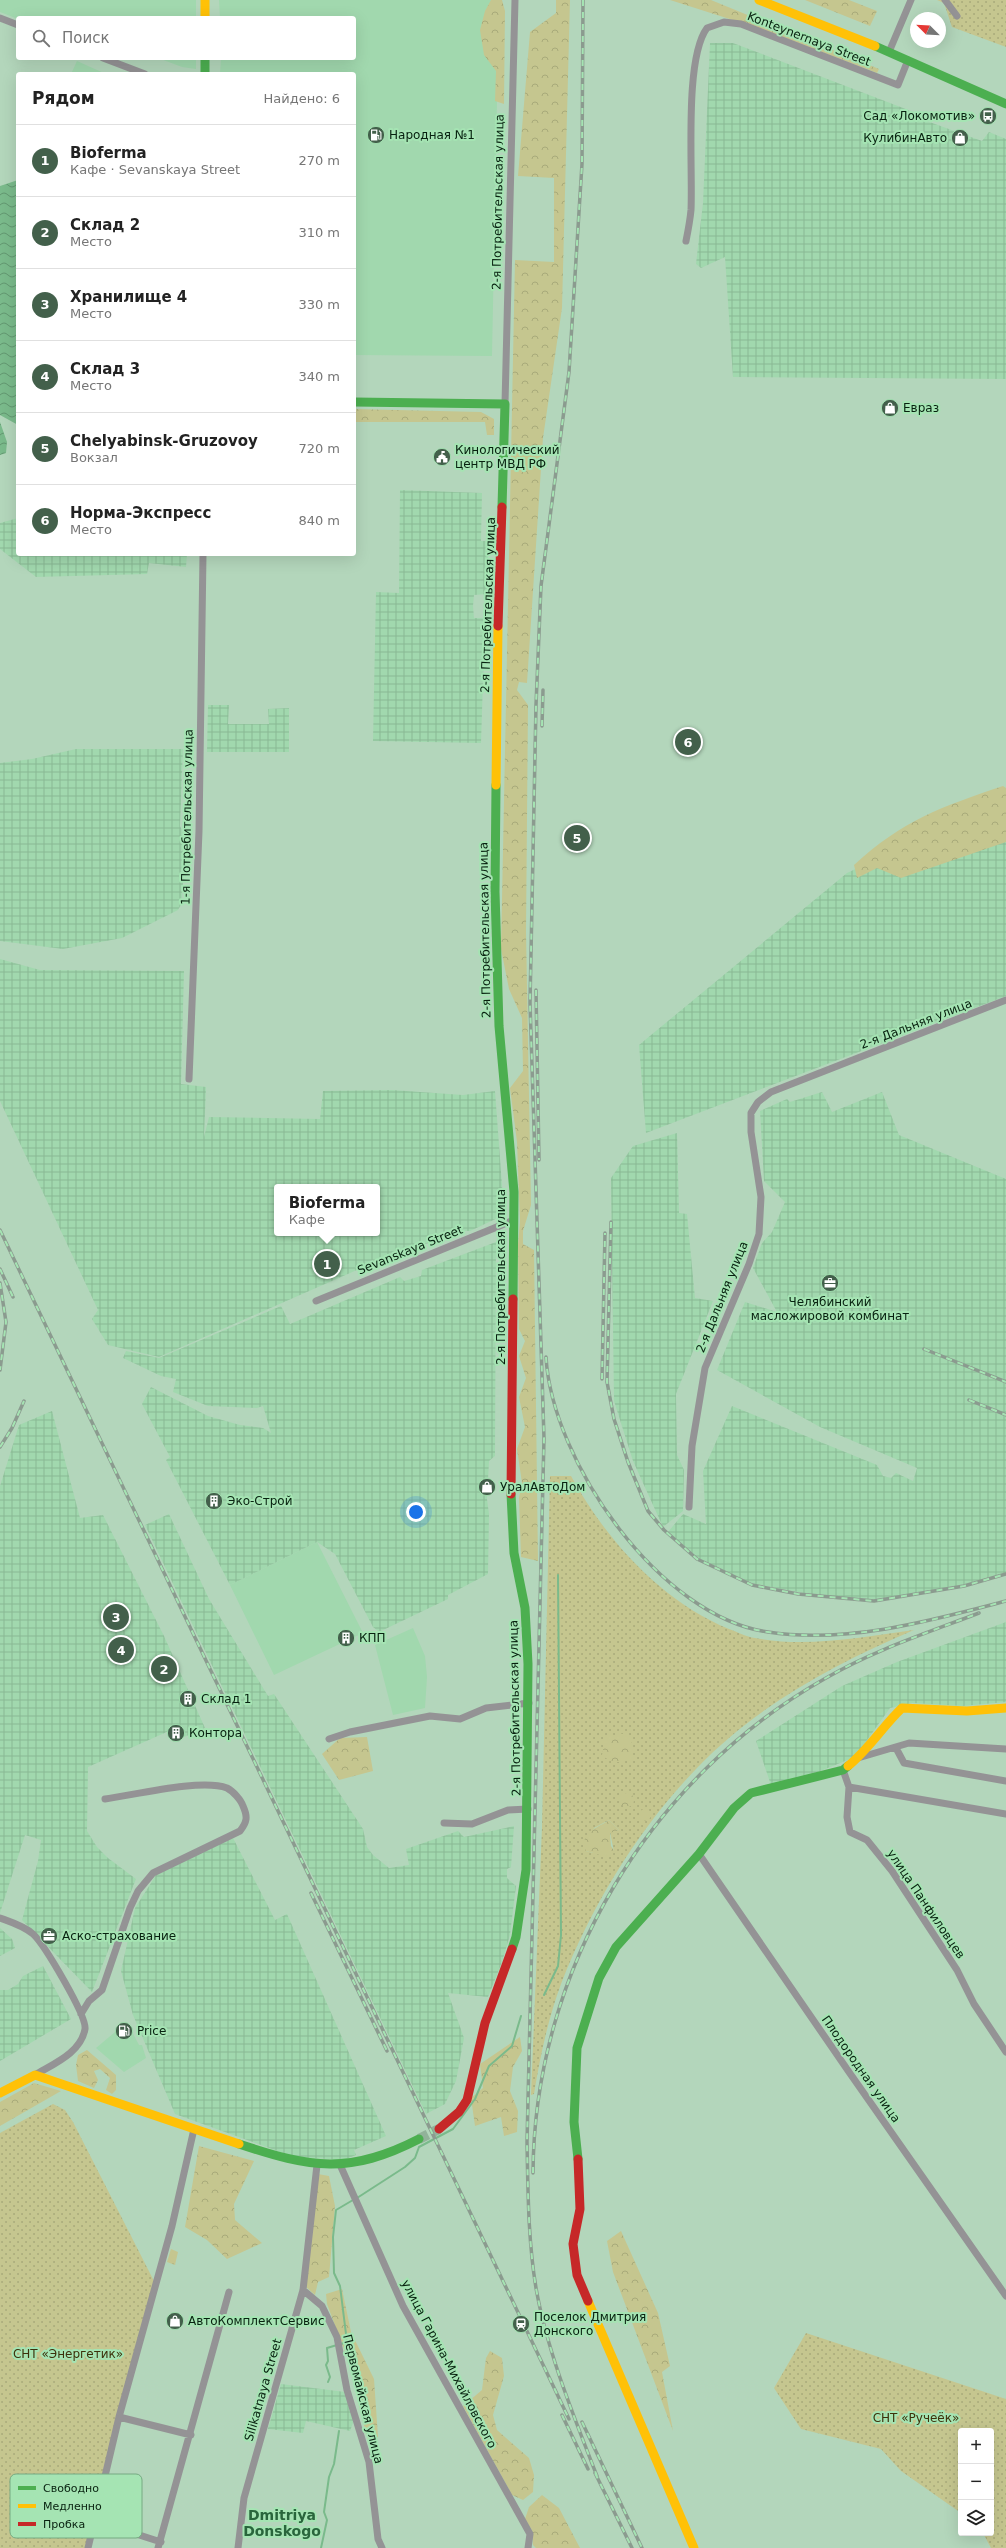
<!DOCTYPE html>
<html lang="ru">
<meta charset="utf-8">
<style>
:root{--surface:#fff;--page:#f2f2f2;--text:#222;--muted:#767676;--line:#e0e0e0;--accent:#43604b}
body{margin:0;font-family:"DejaVu Sans",sans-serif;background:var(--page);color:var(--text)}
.controls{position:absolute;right:12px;bottom:12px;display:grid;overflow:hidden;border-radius:4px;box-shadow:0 4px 16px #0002}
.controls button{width:36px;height:36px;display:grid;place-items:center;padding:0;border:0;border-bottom:1px solid var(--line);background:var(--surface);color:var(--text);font:20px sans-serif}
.compass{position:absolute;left:910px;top:12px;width:36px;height:36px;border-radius:50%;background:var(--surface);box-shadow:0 4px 16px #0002;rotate:294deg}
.you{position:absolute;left:416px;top:1512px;width:14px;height:14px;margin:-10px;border:3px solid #fff;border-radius:50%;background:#1a73e8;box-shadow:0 0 0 6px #1a73e833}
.badge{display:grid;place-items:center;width:26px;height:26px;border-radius:50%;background:var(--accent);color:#fff;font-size:13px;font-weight:700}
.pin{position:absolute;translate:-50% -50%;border:2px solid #fff;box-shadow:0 1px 4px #0006}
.popup{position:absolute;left:274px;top:1184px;width:106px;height:52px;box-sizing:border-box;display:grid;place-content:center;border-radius:4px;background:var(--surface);filter:drop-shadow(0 1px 3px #0005);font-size:13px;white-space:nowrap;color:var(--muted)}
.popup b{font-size:15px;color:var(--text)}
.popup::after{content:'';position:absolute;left:50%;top:100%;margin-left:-8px;border:8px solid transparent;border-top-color:var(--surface)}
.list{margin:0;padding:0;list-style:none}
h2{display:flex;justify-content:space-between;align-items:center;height:52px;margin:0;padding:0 16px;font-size:17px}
h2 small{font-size:13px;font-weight:400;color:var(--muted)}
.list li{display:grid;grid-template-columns:26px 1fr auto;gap:12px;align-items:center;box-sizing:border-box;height:72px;padding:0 16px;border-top:1px solid var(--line)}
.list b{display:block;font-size:15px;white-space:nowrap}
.list p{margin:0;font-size:13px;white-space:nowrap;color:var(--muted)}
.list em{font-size:13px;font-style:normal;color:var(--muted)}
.icon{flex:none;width:22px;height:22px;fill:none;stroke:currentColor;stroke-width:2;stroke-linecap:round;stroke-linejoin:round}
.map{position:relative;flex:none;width:1006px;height:2548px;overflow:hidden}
.search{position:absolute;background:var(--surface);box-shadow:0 4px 16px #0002;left:16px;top:16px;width:340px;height:44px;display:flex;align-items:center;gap:10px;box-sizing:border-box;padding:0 14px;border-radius:4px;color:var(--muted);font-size:15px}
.panel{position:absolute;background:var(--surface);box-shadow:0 4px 16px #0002;left:16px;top:72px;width:340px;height:484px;border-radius:4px}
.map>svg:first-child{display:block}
</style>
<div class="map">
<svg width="1006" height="2548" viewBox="0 0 1006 2548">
<defs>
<pattern id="industrial-grid" width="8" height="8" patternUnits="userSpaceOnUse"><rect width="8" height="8" fill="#a1d8ae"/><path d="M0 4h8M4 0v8" fill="none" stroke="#89b994"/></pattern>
<pattern id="grass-dots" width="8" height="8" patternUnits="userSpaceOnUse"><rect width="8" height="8" fill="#c5c68f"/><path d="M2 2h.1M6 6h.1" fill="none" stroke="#a8aa7a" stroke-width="1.8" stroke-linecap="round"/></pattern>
<pattern id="forest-crowns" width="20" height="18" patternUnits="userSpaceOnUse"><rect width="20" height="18" fill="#c5c68f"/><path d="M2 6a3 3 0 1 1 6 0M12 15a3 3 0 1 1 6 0" fill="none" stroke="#a8aa7a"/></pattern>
<pattern id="park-tufts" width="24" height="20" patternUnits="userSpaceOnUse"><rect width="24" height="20" fill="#c5c68f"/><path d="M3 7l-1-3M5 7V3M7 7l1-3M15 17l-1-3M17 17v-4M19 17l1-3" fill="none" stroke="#a8aa7a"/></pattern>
<pattern id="water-waves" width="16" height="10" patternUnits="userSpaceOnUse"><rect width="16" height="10" fill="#7aba8b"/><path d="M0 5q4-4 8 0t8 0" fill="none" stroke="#629770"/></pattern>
</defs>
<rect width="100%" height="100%" fill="#b3d6bb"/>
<path fill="#a1d8ae" d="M0 0H196V18L18 19 0 12Z
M219 0H499L492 356 354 355V74H220L221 58H354V18H220Z
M158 58H196V69L182 67Z
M77 61 106 74H71Z
M317 1542 363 1633 274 1675 230 1585Z
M413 1628 425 1656 427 1677 425 1708 393 1715 375 1645Z
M127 2022 139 2045H142L146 2058 124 2072 96 2048Z"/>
<path fill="url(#industrial-grid)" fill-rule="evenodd" d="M710 43H733L924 116V120L982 141 989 132 1006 139V379L733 377 725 257 701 268 696 264 703 203Z
M400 490 482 493 481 541H488V594L474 595 473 606 474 618H485L481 743 373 741 376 592 399 593Z
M18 518V554H187L186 567 149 563 147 574 36 577 0 549V523Z
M208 705H229L228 724H269L268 709 289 708V752H207Z
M76 749H183L180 826 185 837 182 903 178 910 122 938 63 949 0 941V763L32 759Z
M1006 798V996L646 1133 639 1045 847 873Z
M0 959 40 970 184 971 181 1084 206 1087 204 1137 209 1117 320 1119 323 1091 392 1090 463 1095 495 1091 504 1212 502 1216 470 1231H461L366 1266 159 1357 108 1345 92 1319 98 1310 0 1101ZM277 1187H377V1233H277Z
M822 1092 832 1112 882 1092 899 1135 1006 1179V1574L964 1585 874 1600 815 1595 753 1584 700 1560 668 1532 683 1514 706 1524 703 1471 732 1406 877 1465 883 1476 891 1478 896 1473 913 1481 917 1468 820 1427 717 1370 745 1302 777 1312 753 1268 762 1243 772 1232 785 1202 764 1181 760 1111 787 1099 790 1102Z
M677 1133 679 1213 687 1214 695 1298 713 1301 676 1394 677 1455 684 1470 683 1511 663 1527 633 1461 614 1401 611 1178 633 1146Z
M496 1242 495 1456 489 1461 487 1499 489 1514 488 1574 448 1595V1599L379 1632 373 1627 335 1554 317 1542 230 1585 166 1460 170 1457 142 1404 151 1387 208 1416 240 1425 263 1428 271 1433 263 1406 257 1408 208 1406 173 1392 176 1379 161 1376 123 1358 126 1351 159 1358 281 1306 290 1324 400 1277 404 1281 421 1276 422 1270Z
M52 1411 80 1518 103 1515 164 1636 205 1728 175 1741 169 1731 88 1767 87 1831 97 1847 108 1858 136 1879 92 1992 22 1920 38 1861 41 1840 25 1835 0 1913V1486L19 1425Z
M169 1514 209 1599 268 1696 274 1694 363 1829 367 1847 373 1855 389 1868 409 1865 406 1849 458 1831 464 1837 514 1826 511 1867 507 1869V1878L516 1886 510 1935 502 1962 488 1997 448 1993 464 2038 456 2081 445 2104 426 2114 145 1525Z
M1006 1622V1702L963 1706 912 1703 890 1708 855 1757 818 1772 771 1785 756 1741 842 1686 897 1662Z
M232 1836 275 1920 287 1914 386 2136 354 2150 356 2155 344 2160 294 2157 175 2114 133 2015 121 1971 135 1908 158 1872Z
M0 1928 12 1939 15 1948 0 1956Z
M43 1966 71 2019 0 2061V1990H8L18 1984 23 1976Z
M281 2384 345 2392 354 2420 350 2431 306 2421 303 2433 268 2429Z"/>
<path fill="url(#grass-dots)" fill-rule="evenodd" d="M937 0H1006V47L952 27 944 3Z
M550 1476H571C606 1540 661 1601 729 1629 738 1632 746 1637 755 1638 807 1648 862 1637 914 1630 836 1663 756 1706 697 1768 638 1829 592 1905 561 1984 548 2019 540 2057 534 2094L531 2095 542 1827ZM609 1820 619 1830 610 1832 614 1852 593 1853 586 1851 594 1828Z
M53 2104 65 2110 73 2122 157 2287 86 2548H0V2133Z
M806 2333 1006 2399V2548H991L983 2533H991V2431H961V2513L901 2471 881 2449 801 2429 774 2388Z"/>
<path fill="url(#forest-crowns)" d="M491 0H502L505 11 504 104 495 101 496 71 484 55 480 30 485 11Z
M556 0H570L562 308 543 438 527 683 519 682 517 690 528 705 526 932 531 1205 523 1231V1244L534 1250 538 1561 521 1557 519 1498 522 1483 517 1449 525 1427 519 1397 526 1378 519 1356 525 1341 519 1329 518 1245 520 1221 517 1142 510 1088 523 1071 522 1018 509 989 501 949 515 260 554 262V178L518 176 530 32 556 13Z
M670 0H711L879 69 877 73 764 30Z
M805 0H849L877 11 870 26Z
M354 409 481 412 494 419V435H487L485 422H354Z
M1003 786 1006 788V842L901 878 877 868 857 878 854 865C903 820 941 807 1003 786Z
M624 1733 632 1736 631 1759C621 1764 610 1763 602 1755L606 1737Z
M367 1737 373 1771 339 1780 322 1754 340 1738Z
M620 1800a7 7 0 1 1 14 0a7 7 0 1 1-14 0Z
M639 1815a6 6 0 1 1 12 0a6 6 0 1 1-12 0Z
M609 1820 619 1830 610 1833 611 1846 615 1852C603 1858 598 1854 586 1851 579 1832 596 1829 609 1820Z
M520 2037 522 2051 513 2067 510 2091 518 2111 517 2132 504 2136 501 2117 475 2126 471 2098 483 2088 480 2064Z
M87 2050 116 2075V2090L112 2094 106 2090 110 2078 100 2069 94 2071 98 2080 94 2088 78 2081 76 2065 78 2055Z
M34 2083 61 2091 0 2126V2102Z
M199 2146 254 2161 234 2204 235 2220 262 2243 227 2259 207 2240 185 2227Z
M318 2174 329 2176 335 2206 329 2277 318 2282 315 2295 306 2287Z
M621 2231 658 2313 670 2366 662 2372 673 2431 613 2272 607 2241Z
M342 2289 351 2332 374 2379 378 2437 368 2440 358 2403 359 2389 327 2304 326 2294Z
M490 2351 502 2358 504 2376 493 2415 497 2430 529 2458 534 2475 533 2492 523 2500 512 2495 463 2406 482 2390 486 2358Z
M542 2495 559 2508 580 2548H536L533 2545 532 2530 525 2519 529 2507Z"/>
<path fill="url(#park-tufts)" d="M171 2249 178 2252 175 2265 167 2262Z"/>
<path fill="url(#water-waves)" d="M18 180V425L0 415V186Z
M0 422 7 442 6 453 0 455Z"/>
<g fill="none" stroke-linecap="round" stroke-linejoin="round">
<path stroke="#7aba8b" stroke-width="2" d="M544 1995 558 1966 561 1935 558 1575
M357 2198 405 2167 415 2158 419 2147 453 2129 475 2099 489 2066 512 2046 521 2016
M328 2382 330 2377 326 2365 328 2361 327 2348 347 2342 340 2286 334 2273 333 2237 336 2210 353 2200
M321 2548 327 2520 324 2512 329 2477 334 2464 339 2431"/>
<path stroke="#91b299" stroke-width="10" stroke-dasharray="10 5" stroke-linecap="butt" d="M419 2139 439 2129"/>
<path stroke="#949395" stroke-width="7" d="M945 0 957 16
M0 18 18 25
M889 52 911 0
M103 58 145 74
M686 241C688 231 690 221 691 210 693 168 684 59 707 28L724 22 741 24 898 85 908 60
M505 404 515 0
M189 1079 199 831 203 554
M316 1301 514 1220
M689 1507 692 1446 705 1368 749 1264 759 1234 761 1197 751 1132V1113L758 1102 771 1092 1006 1000
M329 1739 350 1732 430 1716 460 1719 486 1708 529 1703
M896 1748 904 1763 1006 1781
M858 1758 909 1743 1006 1749
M843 1770 849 1787 847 1817 850 1832 867 1840 892 1871 957 1970 974 2004 1006 2052
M849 1787 1006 1814
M444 1823 472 1824 508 1810 528 1809
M699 1854 849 2072 1006 2296
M0 1918C11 1922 24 1926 33 1934 44 1944 87 2016 85 2029 81 2053 53 2064 35 2075
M81 2014 89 2001 102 1990 130 1908 138 1891 153 1873 240 1831C247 1822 248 1817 243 1806 241 1800 233 1791 227 1788 202 1778 134 1795 105 1799
M341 2167 403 2306 530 2534 528 2548
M303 2290 322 2306 337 2337 347 2390 369 2462 378 2539 382 2548
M119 2417 191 2435
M93 2520 161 2542
M88 2548 119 2417 172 2226 194 2129
M158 2548 229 2292
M238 2548 244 2498 303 2290 317 2165"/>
<path stroke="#4caf50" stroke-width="9" d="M875 46 1006 104
M205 58V74
M354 402 505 404 502 507
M496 785 495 892 499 1026 514 1192 513 1299
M511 1494 514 1553 525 1608 528 1664 526 1870 516 1937 512 1949
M239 2144C311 2168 349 2175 419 2139
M578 2159 574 2122 577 2048 599 1978 616 1947 699 1854 734 1808 751 1793 843 1770 848 1766"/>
<path stroke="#ffc107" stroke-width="9" d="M205 0V18
M759 0 875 46
M496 785 498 626
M848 1766C869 1749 883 1726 902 1708L967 1711 1006 1708
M0 2093 35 2075 239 2144
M588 2301 694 2548"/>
<path stroke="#c62828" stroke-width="9" d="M498 626 502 507
M511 1494 513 1299
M439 2129 459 2112 467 2100 485 2023 512 1949
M578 2159 580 2209 573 2244 577 2275 588 2301"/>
<defs>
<path id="rail" d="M583 0 582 164 569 372 541 586 536 705 530 1003 544 1438 527 2142C528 2191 528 2240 536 2288 547 2351 574 2417 597 2476
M542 726 543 690
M536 990 539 1160
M611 1222 607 1382 614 1419 628 1462 648 1511 664 1530 697 1559 752 1585 798 1594 874 1601 964 1586 1006 1574
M0 1230 569 2419
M0 1269 13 1297
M0 1283 6 1322 0 1370
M924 1349 1006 1382
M546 1357C552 1462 660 1617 768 1632 847 1644 930 1621 1006 1601
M602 1379 605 1233
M969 1400 1006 1415
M0 1447 12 1428 24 1401
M311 1893 387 2051
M533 2173C534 1970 650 1777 826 1678 874 1650 927 1633 979 1613
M562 2415 588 2469
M582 2422 642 2548
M595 2473 632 2548"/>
</defs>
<use href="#rail" stroke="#8b9b8f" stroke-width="3.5"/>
<use href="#rail" stroke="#a5e4b3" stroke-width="2" stroke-dasharray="6" stroke-linecap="butt"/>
</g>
<defs>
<symbol id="bus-disc" viewBox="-11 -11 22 22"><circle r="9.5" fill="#43604b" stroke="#a5e4b3"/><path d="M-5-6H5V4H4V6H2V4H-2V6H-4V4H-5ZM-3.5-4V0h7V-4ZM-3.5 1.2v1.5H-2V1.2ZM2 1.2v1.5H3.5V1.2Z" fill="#fff"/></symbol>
<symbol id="fuel-disc" viewBox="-11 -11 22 22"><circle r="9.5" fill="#43604b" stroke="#a5e4b3"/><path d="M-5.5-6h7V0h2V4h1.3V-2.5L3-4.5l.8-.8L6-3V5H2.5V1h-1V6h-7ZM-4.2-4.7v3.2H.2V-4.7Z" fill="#fff"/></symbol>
<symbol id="shop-disc" viewBox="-11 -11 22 22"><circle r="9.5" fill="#43604b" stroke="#a5e4b3"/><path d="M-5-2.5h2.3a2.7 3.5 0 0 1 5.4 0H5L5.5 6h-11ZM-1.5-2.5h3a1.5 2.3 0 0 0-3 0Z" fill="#fff"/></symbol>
<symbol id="civic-disc" viewBox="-11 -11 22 22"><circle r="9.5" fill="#43604b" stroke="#a5e4b3"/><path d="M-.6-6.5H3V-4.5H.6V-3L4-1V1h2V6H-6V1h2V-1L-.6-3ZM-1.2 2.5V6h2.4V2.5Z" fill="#fff"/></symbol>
<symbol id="office-disc" viewBox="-11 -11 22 22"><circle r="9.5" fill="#43604b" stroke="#a5e4b3"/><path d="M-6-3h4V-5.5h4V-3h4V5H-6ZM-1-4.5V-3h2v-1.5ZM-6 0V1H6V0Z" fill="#fff"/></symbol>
<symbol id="building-disc" viewBox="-11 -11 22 22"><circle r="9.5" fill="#43604b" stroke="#a5e4b3"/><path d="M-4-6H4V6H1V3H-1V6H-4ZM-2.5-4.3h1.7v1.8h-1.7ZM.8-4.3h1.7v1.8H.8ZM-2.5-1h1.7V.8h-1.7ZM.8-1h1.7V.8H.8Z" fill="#fff"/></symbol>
<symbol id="station-disc" viewBox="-11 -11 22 22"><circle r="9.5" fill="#43604b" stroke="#a5e4b3"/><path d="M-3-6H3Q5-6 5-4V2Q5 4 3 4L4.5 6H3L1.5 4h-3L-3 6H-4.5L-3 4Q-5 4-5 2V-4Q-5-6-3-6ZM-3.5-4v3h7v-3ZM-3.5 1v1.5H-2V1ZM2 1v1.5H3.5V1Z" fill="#fff"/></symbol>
</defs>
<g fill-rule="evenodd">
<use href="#bus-disc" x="978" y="106" width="20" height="20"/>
<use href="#fuel-disc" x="366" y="125" width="20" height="20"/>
<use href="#shop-disc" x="950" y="128" width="20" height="20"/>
<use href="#shop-disc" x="880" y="398" width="20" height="20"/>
<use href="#civic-disc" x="432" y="447" width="20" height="20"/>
<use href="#office-disc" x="820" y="1273" width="20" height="20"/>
<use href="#shop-disc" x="477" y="1477" width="20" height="20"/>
<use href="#building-disc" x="204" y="1491" width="20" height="20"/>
<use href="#building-disc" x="336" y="1628" width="20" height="20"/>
<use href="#building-disc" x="178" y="1689" width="20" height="20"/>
<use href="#building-disc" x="166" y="1723" width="20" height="20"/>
<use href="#office-disc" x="39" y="1926" width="20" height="20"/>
<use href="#fuel-disc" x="114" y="2021" width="20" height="20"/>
<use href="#shop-disc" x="165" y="2311" width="20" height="20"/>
<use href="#station-disc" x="511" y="2314" width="20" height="20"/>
</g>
<g text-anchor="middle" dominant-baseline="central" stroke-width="4" stroke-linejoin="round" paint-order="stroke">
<g font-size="12" fill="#07210f" stroke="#a5e4b3">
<text transform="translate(809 39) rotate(21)">Konteynernaya Street</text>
<text transform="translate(498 202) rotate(-89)">2-я Потребительская улица</text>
<text transform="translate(488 605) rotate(-88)">2-я Потребительская улица</text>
<text transform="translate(187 817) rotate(-89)">1-я Потребительская улица</text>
<text transform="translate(485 930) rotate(-91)">2-я Потребительская улица</text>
<text transform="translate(916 1024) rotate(-21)">2-я Дальняя улица</text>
<text transform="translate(410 1250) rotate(-22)">Sevanskaya Street</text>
<text transform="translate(501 1277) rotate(-90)">2-я Потребительская улица</text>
<text transform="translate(722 1297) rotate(-68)">2-я Дальняя улица</text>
<text transform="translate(515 1708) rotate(-91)">2-я Потребительская улица</text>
<text transform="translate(926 1904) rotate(56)">улица Панфиловцев</text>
<text transform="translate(861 2069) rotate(55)">Плодородная улица</text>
<text transform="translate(449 2364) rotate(62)">улица Гарина-Михайловского</text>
<text transform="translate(263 2390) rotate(-74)">Silikatnaya Street</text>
<text transform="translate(363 2399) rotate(76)">Первомайская улица</text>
</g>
<g font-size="12" fill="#07210f" stroke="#a5e4b3" text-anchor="start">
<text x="975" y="116" text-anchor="end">Сад «Локомотив»</text>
<text x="389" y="135">Народная №1</text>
<text x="947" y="138" text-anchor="end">КулибинАвто</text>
<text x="903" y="408">Евраз</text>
<text x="455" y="450">Кинологический<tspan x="455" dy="14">центр МВД РФ</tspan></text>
<text x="830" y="1302" text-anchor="middle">Челябинский<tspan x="830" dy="14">масложировой комбинат</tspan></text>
<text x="500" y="1487">УралАвтоДом</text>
<text x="227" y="1501">Эко-Строй</text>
<text x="359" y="1638">КПП</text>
<text x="201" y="1699">Склад 1</text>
<text x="189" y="1733">Контора</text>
<text x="62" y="1936">Аско-страхование</text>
<text x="137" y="2031">Price</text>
<text x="534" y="2317">Поселок Дмитрия<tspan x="534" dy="14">Донского</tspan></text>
<text x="188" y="2321">АвтоКомплектСервис</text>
</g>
<g font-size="12" fill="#3d310b" stroke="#a5e4b3">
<text x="68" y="2354">СНТ «Энергетик»</text>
<text x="916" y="2418">СНТ «Ручеёк»</text>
</g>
<g font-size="14" font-weight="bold" fill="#29663c" stroke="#a5e4b3">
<text x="282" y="2515">Dmitriya<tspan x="282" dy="16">Donskogo</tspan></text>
</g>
</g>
<rect x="10" y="2474" width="132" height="64" rx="6" fill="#a5e4b3" stroke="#76aa82" stroke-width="1"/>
<rect x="18" y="2486" width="18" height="4" fill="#4caf50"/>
<rect x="18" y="2504" width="18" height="4" fill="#ffc107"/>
<rect x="18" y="2522" width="18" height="4" fill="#c62828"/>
<g font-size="11" fill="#07210f">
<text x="43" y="2492">Свободно</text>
<text x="43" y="2510">Медленно</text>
<text x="43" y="2528">Пробка</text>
</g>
</svg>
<div class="controls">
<button>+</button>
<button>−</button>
<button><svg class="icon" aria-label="layers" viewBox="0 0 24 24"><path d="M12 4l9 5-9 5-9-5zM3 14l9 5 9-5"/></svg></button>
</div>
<svg class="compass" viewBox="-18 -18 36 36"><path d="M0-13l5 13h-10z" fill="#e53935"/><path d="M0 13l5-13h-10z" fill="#767676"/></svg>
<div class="you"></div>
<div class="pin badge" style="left:327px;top:1264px">1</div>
<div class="popup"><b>Bioferma</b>Кафе</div>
<div class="pin badge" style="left:164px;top:1669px">2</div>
<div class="pin badge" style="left:116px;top:1617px">3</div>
<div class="pin badge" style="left:121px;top:1650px">4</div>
<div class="pin badge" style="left:577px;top:838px">5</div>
<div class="pin badge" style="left:688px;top:742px">6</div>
<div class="search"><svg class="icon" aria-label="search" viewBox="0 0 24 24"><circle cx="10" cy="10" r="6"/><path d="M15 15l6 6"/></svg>Поиск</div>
<section class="panel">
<h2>Рядом<small>Найдено: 6</small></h2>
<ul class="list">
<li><span class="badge">1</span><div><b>Bioferma</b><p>Кафе · Sevanskaya Street</p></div><em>270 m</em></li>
<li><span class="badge">2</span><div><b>Склад 2</b><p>Место</p></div><em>310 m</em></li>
<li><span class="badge">3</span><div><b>Хранилище 4</b><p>Место</p></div><em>330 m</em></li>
<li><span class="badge">4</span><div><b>Склад 3</b><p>Место</p></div><em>340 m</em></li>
<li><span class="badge">5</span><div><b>Chelyabinsk-Gruzovoy</b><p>Вокзал</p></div><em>720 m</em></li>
<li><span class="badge">6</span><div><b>Норма-Экспресс</b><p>Место</p></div><em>840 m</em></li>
</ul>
</section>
</div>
